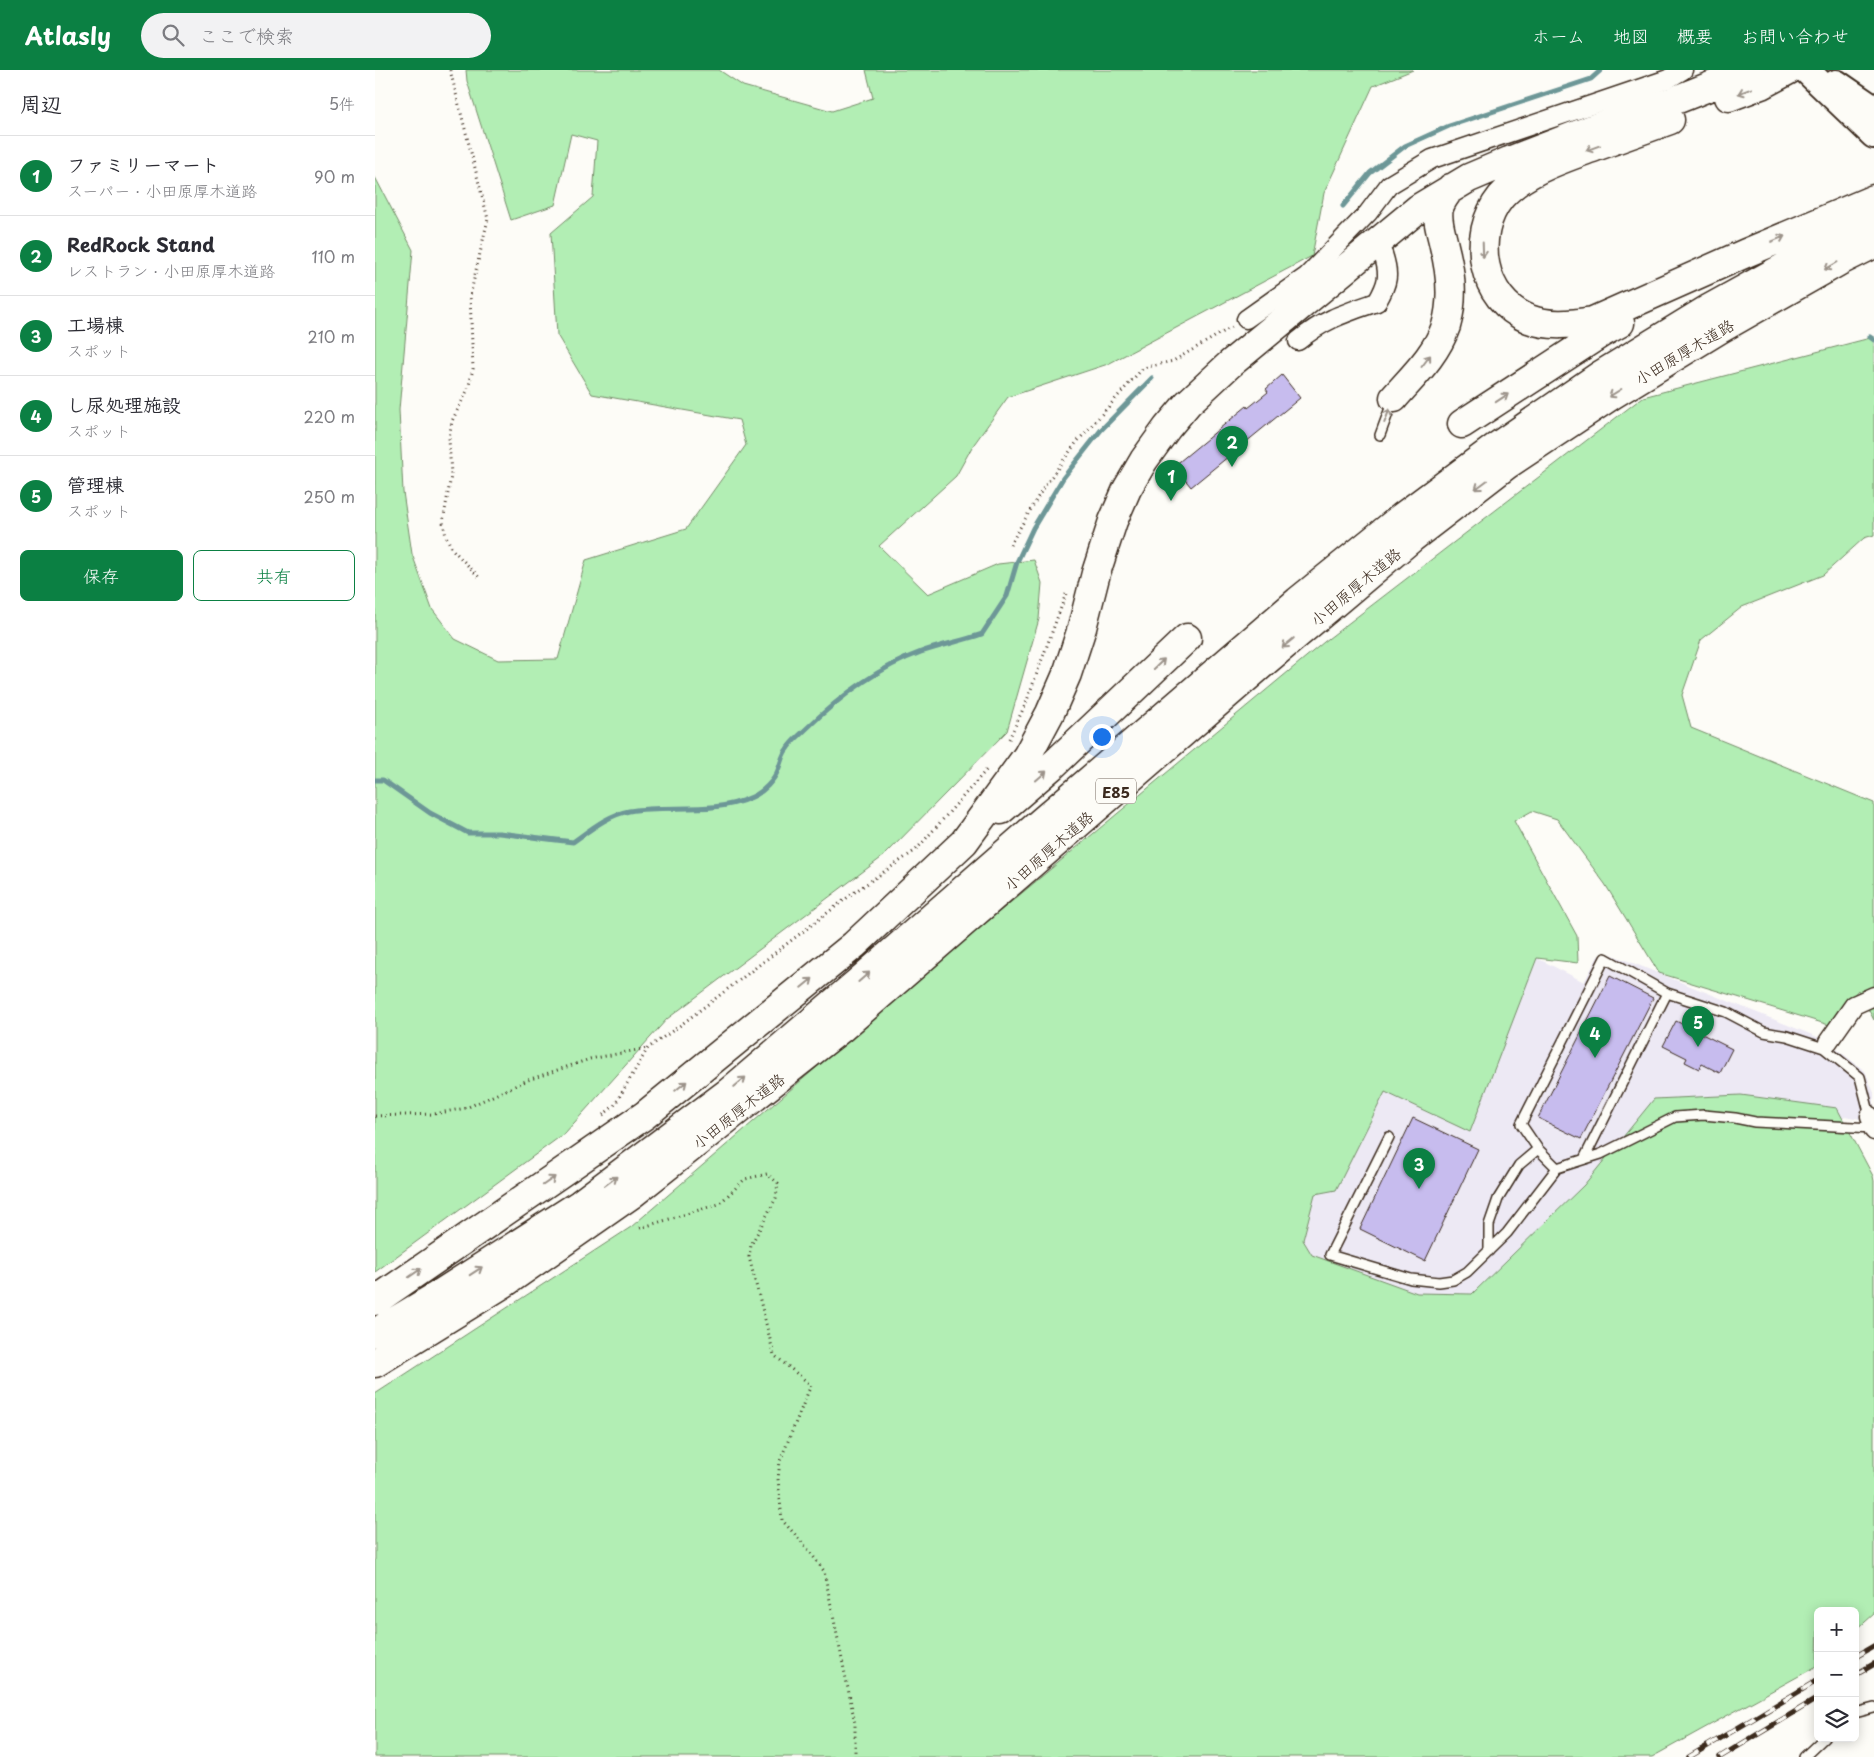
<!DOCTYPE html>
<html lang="ja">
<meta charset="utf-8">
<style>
:root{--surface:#fff;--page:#f2f2f3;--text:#2b2b33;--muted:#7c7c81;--line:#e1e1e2;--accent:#0b8043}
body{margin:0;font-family:"Playpen Sans","Klee One",sans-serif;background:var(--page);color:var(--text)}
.controls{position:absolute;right:15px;bottom:15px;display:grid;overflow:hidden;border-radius:8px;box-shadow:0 2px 12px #0003}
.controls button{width:45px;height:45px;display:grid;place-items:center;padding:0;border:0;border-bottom:1px solid var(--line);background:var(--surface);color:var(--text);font:25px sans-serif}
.you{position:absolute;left:726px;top:666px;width:18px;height:18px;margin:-12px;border:4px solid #fff;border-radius:50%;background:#1a73e8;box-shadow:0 0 0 8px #1a73e833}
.badge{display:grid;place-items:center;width:32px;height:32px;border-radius:50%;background:var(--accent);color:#fff;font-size:16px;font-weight:700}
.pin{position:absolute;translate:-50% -41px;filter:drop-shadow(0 1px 2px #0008)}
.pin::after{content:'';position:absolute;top:26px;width:18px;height:15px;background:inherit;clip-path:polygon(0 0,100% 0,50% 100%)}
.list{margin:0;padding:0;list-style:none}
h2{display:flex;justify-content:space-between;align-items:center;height:65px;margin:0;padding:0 20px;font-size:21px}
h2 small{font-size:16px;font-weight:400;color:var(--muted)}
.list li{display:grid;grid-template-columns:32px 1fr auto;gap:15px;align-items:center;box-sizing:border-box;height:80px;padding:0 20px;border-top:1px solid var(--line)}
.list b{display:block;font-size:19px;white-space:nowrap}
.list p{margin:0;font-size:16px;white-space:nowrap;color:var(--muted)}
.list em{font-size:16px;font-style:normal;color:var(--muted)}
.actions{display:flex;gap:10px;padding:15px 20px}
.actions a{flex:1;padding:11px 0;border:1px solid var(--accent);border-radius:8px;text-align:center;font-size:18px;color:var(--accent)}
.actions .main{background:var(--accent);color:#fff}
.icon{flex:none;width:28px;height:28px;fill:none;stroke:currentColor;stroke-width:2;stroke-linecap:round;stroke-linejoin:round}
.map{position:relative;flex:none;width:1499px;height:1687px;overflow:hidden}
header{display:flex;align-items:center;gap:30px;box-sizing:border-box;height:70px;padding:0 25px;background:var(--accent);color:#fff}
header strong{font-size:24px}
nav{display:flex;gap:28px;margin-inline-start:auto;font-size:18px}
.search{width:350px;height:45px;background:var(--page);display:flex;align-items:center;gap:12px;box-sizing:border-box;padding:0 18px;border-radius:28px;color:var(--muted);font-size:19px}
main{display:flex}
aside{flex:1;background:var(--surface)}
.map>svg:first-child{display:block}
</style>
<header>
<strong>Atlasly</strong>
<div class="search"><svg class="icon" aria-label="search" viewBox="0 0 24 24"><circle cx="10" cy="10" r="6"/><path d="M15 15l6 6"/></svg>ここで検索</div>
<nav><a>ホーム</a><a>地図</a><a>概要</a><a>お問い合わせ</a></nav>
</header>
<main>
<aside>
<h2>周辺<small>5件</small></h2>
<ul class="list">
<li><span class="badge">1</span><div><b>ファミリーマート</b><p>スーパー · 小田原厚木道路</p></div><em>90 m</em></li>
<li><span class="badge">2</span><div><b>RedRock Stand</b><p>レストラン · 小田原厚木道路</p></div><em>110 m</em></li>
<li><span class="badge">3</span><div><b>工場棟</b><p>スポット</p></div><em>210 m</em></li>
<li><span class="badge">4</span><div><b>し尿処理施設</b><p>スポット</p></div><em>220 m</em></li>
<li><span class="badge">5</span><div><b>管理棟</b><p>スポット</p></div><em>250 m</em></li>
</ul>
<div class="actions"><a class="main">保存</a><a>共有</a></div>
</aside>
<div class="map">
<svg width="1499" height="1687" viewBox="0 0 1499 1687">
<rect width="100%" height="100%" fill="#fdfcf7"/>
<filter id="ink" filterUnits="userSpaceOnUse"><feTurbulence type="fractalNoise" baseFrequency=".02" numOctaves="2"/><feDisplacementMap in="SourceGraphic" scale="10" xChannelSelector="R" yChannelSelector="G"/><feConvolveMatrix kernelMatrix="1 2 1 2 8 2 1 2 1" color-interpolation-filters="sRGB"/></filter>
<g filter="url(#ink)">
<path fill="#ede9f4" d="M1233 883 1450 970 1490 1001 1499 1023V1045L1485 1049 1470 1046 1417 1082 1097 1224 1042 1223 936 1185 928 1170 940 1124 961 1120 1010 1022 1095 1061 1162 888 1209 912 1223 886Z"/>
<path fill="#b2eeb4" stroke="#768c69" d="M91 0H344L368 16 457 41 498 28 491 0H1038L998 16 949 123 937 186 733 294 633 327 597 377 581 406 504 476 553 524 623 494 659 490 667 513 664 549 632 661 510 785 292 949 190 1063 0 1202V107L38 180 24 340 28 422 37 484 57 539 80 569 123 590 183 589 211 490 311 459 371 375 364 350 217 324 182 265 176 163 218 127 222 71 196 64 180 135 136 150 92 11Z
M1499 267V465L1489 468 1448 505 1367 537 1326 570 1307 625 1316 658 1499 733V950L1483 920 1454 955 1284 903 1230 814 1182 749 1157 741 1139 751 1202 866 1203 893 1162 888 1095 1062 1010 1022 961 1120 940 1124 928 1170 937 1185 1042 1223 1097 1224 1209 1115 1279 1029 1366 1025 1462 1038 1498 1106 1499 1111V1544L1480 1561V1541H1443L1442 1596 1277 1687H0V1324L256 1157 565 891 949 572 1268 327Z"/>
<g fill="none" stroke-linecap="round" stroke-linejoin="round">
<path stroke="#6d9797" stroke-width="5" d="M968 136 995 103 1030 76 1074 56 1216 9 1226 0
M1495 267 1499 270
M0 710H8L55 743 93 763H124L198 772C215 760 233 745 254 741 295 734 338 745 377 727 388 722 399 711 403 700 406 693 407 685 412 679 416 672 424 666 430 660 463 628 502 598 546 582 566 575 587 571 607 564L632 526 642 492 658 458 688 408 726 360 777 308"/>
</g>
<path fill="#c7bcee" stroke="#3b2a1e" d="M907 305 925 328 816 417 799 396 872 336 873 338 893 322 891 319Z
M1235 906 1278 928 1206 1069 1163 1048Z
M1301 951 1357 979 1345 1003 1327 994 1324 999 1310 992 1312 988 1288 976Z
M1038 1048 1103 1079 1050 1191 985 1159Z"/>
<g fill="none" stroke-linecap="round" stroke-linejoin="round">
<defs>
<path id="lane" d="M1005 365 1018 330
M1014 1067 955 1185 1036 1209 1064 1212 1078 1210 1092 1202 1132 1163 1182 1098 1226 1084 1300 1047 1329 1045 1360 1048 1380 1052 1498 1058
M1163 1079 1146 1054 1230 888 1292 923 1351 942 1389 962 1412 966 1449 978 1485 1007 1495 1046
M1209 1089 1292 923
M1114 1181V1155L1123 1129 1144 1095 1163 1079 1182 1098
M1480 1643 1499 1638
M1429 1687 1449 1668"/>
<path id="street" d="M871 249 932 206 993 143 1014 115 1057 89 1293 9 1308 0
M923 271C949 249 970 243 1002 232 1013 213 1015 205 1008 184
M1453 972 1479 935 1499 926
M1495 1046 1499 1061"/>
<path id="secondary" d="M1431 0 1499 65
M1461 13 1499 39"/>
<path id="highway" d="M1354 27 1386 15 1414 0
M1295 50C1270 59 1245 68 1220 77 1190 88 1148 101 1126 127 1095 165 1106 230 1154 249 1174 257 1197 254 1218 251L1371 183 1499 129
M1019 328C1038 306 1061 285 1071 256 1079 229 1076 203 1069 176 1067 165 1061 150 1064 138 1066 131 1071 124 1076 118
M1087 354 1225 264 1245 253
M626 740 677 696 812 568
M0 1231 270 1045 479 875 589 772 652 686 675 643 692 604 707 558 721 503 738 451 752 419 769 390 792 358 813 333 855 294 1044 138 1094 108 1134 91 1253 45 1298 31 1376 0
M0 1263 60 1227 205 1134 354 1022 482 913 666 752 923 531 1027 447 1121 377 1224 306 1335 238 1499 148
M0 1293 131 1212 257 1124 468 957 892 590 1037 468 1133 394 1237 325 1345 259 1463 192 1499 174"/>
</defs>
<use href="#lane" stroke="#3b2a1e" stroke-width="12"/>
<use href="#street" stroke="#3b2a1e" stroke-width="21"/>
<use href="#secondary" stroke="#3b2a1e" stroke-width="30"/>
<use href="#highway" stroke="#3b2a1e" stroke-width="31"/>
<path stroke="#3b2a1e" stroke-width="3" stroke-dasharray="1 4" stroke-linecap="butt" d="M75 0 113 149 95 226 98 299 93 319 77 351 74 368 76 406 68 452 71 466 77 479 104 507
M635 475 667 420 701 373 768 298 798 291 857 257
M634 669 651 633 692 521
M228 1045 239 1036 273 978 303 957 481 821 541 780 613 698
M0 1046 59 1044 91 1038 153 1010 215 989 273 978
M265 1158 344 1134 370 1109 392 1104 403 1113 401 1128 376 1175 374 1187 399 1285 436 1315 405 1391 403 1409 407 1450 432 1478 449 1501 480 1653V1687"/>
<use href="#lane" stroke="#fdfcf7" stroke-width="9"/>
<use href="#street" stroke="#fdfcf7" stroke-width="18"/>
<use href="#secondary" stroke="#fdfcf7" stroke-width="26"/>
<use href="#highway" stroke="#fdfcf7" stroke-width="28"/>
<defs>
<path id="rail" d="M1480 1587 1499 1576
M1480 1605 1499 1594
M1314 1687 1443 1610
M1345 1687 1443 1628"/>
</defs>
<use href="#rail" stroke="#3b2a1e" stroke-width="5.5"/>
<use href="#rail" stroke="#fdfcf7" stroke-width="4" stroke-dasharray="11" stroke-linecap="butt"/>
</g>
<defs><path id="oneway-shaft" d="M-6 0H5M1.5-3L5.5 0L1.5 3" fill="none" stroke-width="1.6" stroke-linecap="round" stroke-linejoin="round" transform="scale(1.25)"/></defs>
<g stroke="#9c938a">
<use href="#oneway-shaft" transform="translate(1370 21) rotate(159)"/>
<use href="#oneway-shaft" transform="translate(1218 78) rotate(160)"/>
<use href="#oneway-shaft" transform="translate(1403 169) rotate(-23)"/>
<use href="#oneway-shaft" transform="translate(1108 180) rotate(88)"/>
<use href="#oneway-shaft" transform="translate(1456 196) rotate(150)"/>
<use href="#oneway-shaft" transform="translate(1051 291) rotate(-53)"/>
<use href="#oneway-shaft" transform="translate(1240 323) rotate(148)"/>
<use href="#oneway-shaft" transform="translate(1127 328) rotate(-33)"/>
<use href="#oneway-shaft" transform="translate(1012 346) rotate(-69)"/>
<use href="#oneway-shaft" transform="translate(1106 415) rotate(143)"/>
<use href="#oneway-shaft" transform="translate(913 573) rotate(140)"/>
<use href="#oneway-shaft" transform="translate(784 594) rotate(-44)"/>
<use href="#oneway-shaft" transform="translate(666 706) rotate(-41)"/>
<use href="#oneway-shaft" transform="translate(489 907) rotate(-41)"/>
<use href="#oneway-shaft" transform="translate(432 913) rotate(-39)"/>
<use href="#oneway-shaft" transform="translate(365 1012) rotate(-40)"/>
<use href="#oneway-shaft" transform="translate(306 1016) rotate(-39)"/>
<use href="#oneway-shaft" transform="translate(174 1111) rotate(-35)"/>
<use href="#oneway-shaft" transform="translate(236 1111) rotate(-37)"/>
<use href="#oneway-shaft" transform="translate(101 1201) rotate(-33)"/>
<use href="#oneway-shaft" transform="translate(40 1203) rotate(-35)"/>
</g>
</g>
<g text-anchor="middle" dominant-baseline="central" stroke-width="4.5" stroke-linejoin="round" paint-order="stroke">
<rect fill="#fdfcf7" stroke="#75695f" stroke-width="1" x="721" y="708.5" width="40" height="25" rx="4"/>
<g font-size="15" font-weight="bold" fill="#3b2a1e">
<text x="741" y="721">E85</text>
</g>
<g font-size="16" fill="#3b2a1e" stroke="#fdfcf7">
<text transform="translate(1309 281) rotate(-31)">小田原厚木道路</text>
<text transform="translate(980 516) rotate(-40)">小田原厚木道路</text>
<text transform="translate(673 780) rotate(-41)">小田原厚木道路</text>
<text transform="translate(363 1040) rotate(-38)">小田原厚木道路</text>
</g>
</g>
</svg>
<div class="controls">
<button>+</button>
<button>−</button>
<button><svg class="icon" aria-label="layers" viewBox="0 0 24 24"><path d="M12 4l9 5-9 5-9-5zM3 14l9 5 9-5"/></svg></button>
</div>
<div class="you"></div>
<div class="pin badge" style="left:796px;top:431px">1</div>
<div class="pin badge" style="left:857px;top:397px">2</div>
<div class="pin badge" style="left:1044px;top:1119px">3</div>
<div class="pin badge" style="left:1220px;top:988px">4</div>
<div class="pin badge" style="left:1323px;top:977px">5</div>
</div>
</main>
